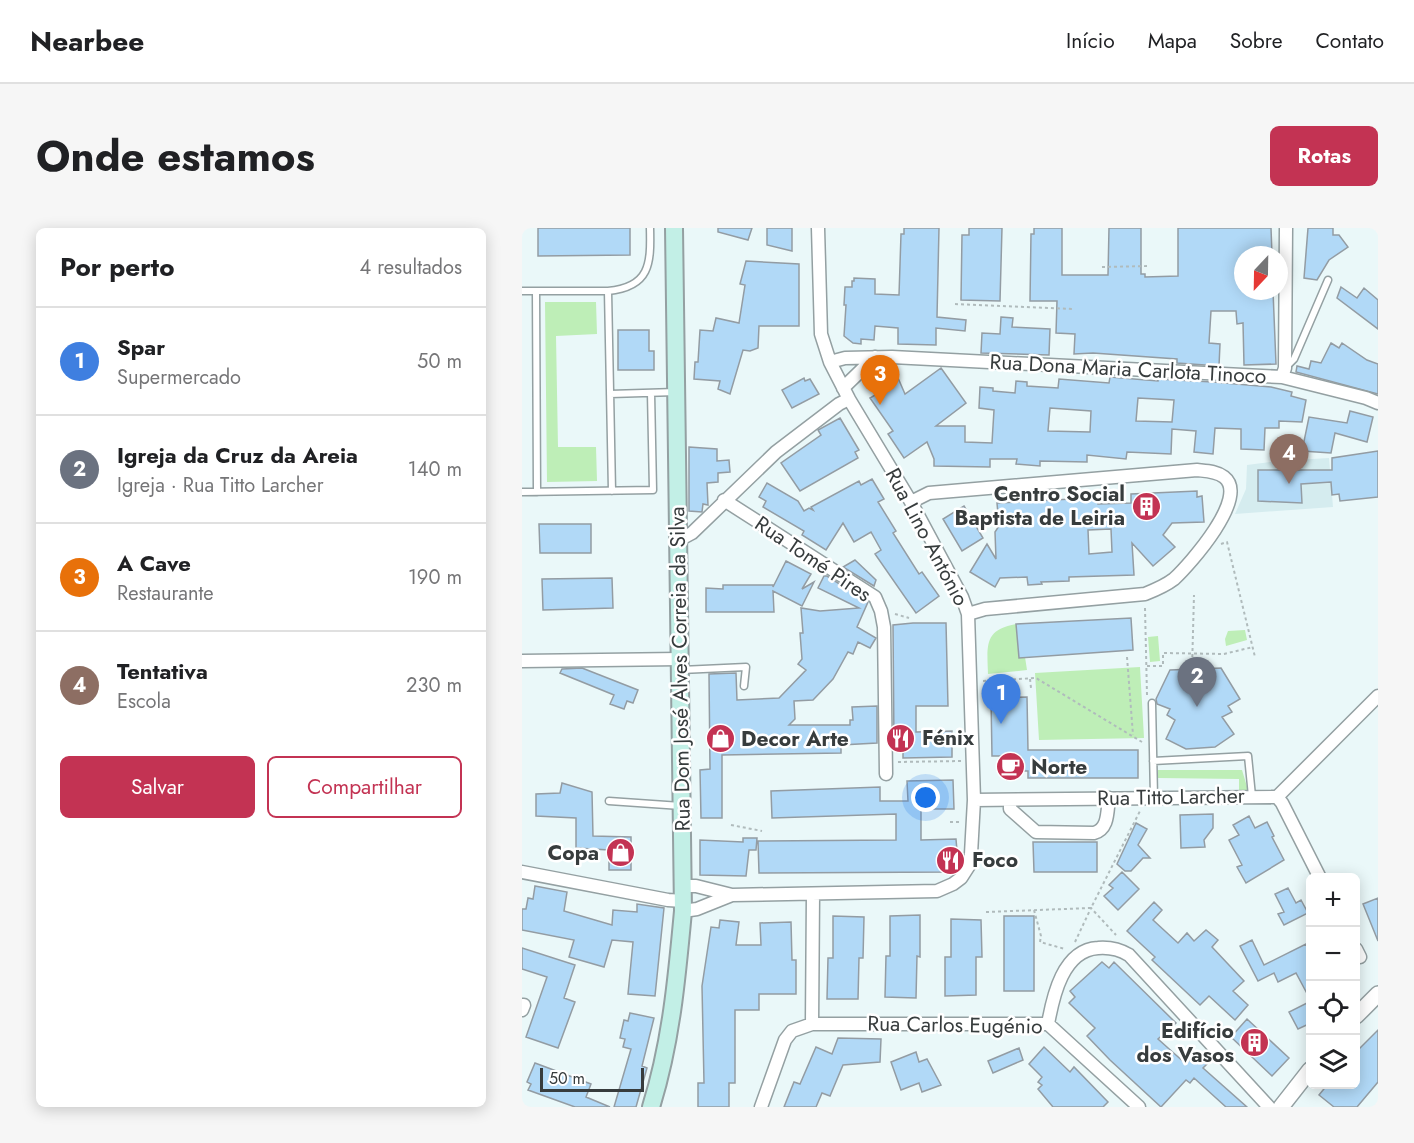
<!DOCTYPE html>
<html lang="pt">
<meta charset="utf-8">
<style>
:root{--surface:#fff;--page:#f6f6f6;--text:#202124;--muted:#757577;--line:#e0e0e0;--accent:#c33353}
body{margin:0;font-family:Jost,sans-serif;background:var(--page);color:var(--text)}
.controls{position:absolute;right:18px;bottom:18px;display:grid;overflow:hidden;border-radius:9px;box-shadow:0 3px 15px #0003}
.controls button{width:54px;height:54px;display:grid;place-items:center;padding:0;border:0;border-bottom:2px solid var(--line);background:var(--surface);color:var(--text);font:30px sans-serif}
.compass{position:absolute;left:712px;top:18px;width:54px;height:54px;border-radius:50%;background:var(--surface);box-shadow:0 3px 15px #0003;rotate:202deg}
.scale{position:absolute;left:18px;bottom:15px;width:104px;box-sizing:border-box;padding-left:6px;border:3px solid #373c3d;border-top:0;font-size:16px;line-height:21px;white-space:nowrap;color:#373c3d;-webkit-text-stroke:4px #fff;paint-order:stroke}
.you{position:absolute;left:404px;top:570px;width:21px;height:21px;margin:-15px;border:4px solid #fff;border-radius:50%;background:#1a73e8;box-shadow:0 0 0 9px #1a73e833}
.badge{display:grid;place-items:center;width:39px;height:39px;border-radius:50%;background:var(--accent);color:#fff;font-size:20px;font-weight:700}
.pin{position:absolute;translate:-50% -50px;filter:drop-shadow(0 2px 3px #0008)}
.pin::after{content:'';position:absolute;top:32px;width:21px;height:18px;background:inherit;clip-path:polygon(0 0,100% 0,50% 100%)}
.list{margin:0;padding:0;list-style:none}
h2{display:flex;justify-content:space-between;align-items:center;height:78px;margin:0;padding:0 24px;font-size:26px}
h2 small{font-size:20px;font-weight:400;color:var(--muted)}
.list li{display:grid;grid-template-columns:39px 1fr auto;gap:18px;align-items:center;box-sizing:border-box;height:108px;padding:0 24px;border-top:2px solid var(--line)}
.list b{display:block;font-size:22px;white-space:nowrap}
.list p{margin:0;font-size:20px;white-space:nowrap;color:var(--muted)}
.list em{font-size:20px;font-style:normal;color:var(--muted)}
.actions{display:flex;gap:12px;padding:18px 24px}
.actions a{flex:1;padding:14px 0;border:2px solid var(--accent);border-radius:9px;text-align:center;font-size:21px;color:var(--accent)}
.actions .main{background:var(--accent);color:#fff}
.icon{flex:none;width:33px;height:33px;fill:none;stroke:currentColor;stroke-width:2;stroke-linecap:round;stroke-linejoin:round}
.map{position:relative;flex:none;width:856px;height:879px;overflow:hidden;border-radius:9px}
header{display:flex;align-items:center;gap:36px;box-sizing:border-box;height:84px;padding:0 30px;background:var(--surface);border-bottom:2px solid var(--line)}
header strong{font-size:28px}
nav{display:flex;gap:33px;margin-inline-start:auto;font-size:21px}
.intro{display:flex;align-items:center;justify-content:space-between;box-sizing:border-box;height:144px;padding:0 36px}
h1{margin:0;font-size:42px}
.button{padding:15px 27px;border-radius:9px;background:var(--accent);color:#fff;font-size:21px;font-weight:700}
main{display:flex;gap:36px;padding:0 36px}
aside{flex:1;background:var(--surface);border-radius:9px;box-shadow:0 3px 15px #0003}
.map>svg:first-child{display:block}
</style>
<header>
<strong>Nearbee</strong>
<nav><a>Início</a><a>Mapa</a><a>Sobre</a><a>Contato</a></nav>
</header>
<div class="intro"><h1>Onde estamos</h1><a class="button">Rotas</a></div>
<main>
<aside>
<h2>Por perto<small>4 resultados</small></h2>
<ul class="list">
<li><span class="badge" style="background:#3f7fe0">1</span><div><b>Spar</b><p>Supermercado</p></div><em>50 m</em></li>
<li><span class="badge" style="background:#6b7280">2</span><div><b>Igreja da Cruz da Areia</b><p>Igreja · Rua Titto Larcher</p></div><em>140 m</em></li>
<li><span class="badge" style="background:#e8710a">3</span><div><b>A Cave</b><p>Restaurante</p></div><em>190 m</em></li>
<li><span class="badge" style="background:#8d6e63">4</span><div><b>Tentativa</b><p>Escola</p></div><em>230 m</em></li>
</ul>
<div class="actions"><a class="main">Salvar</a><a>Compartilhar</a></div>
</aside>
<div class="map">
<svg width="856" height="879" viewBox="0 0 856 879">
<rect width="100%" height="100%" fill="#eaf8f9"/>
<path fill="#d5ecef" d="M807 230 811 279 713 286 724 261 725 237 756 233Z"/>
<path fill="#beeeb7" d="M23 74H74L75 106 34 108 36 219H74L75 253 25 254Z
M494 396 497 429H503L505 442 466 446C465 417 462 402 494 396Z
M723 402 725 412 704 418 703 411 706 403Z
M636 408 638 433 628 434 626 409Z
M618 439 622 510 517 512 513 445Z
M636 542H720L726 562H717V551L636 550Z"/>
<path fill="#b1d9f7" stroke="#939ca3" stroke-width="1.5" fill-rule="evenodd" d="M16 0H108V27L16 28Z
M196 0H230L226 12 196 4Z
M245 0H270V23L245 17Z
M382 0H417L415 89 444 92 443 103 414 100V117L376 116V100L353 98 352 112 339 111V116L331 115 322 108 324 77H322L323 59H330V53H332V50L353 51V66L377 67 379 6H382Z
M447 0H480L478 73 439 72 440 7H447Z
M512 0H540V47H586L587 0H619V46H623V49L656 48V0H749L750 27H721V63H751L754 136 722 137 721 95 715 96 714 83H689L687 115 698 116 697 138 655 135V131L571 125 552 126 553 106 534 105 535 73H508L509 6H512Z
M786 0H811V7H817L826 19 807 32 795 52 782 50Z
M224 33 277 36V98H237L236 120 228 123 221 122 208 166 196 161 198 153 172 151 173 134H176L178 102 191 103 194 90 217 95 223 57 218 56Z
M819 59 835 70 842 60 856 72V101L815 70Z
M479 89 491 90 490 99 528 101 527 127 459 125 460 105 478 106Z
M96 102H127V123H132V142H96Z
M809 115 817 120 820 115 845 132 856 136V166L774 144 775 138 787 141 789 133 799 135Z
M419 140 444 175 414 198H443V214L470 215 472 182 457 180 458 159 471 160V163L493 165 494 153 505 154V158L536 160 537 151 587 155 588 149 636 153V151L691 154 749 159 770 164 769 168 784 172 780 194 757 193V200H743L742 222 719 221V201L693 200 691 226 672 224 674 203 650 201 649 226 605 224 604 231 565 227V234L518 233V238L494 236 495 231H468V239L412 238V231L405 214 382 230 366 206 371 203 348 170 355 166 351 160 363 152 361 148 373 143 383 166ZM616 170 652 172 650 194 614 193ZM528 180 569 183 568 204 526 203Z
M282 150 283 153 288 151 297 166 270 180 260 162Z
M828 183 851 189 845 214 813 205 809 225 780 223 787 189 825 195Z
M318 190 337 222 333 224 336 230 278 263 259 235 299 207 296 202Z
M167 219 195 221V233L207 232 208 244 196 245V254L185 255 186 277 181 276 180 284 167 283Z
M856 223V269L818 273 817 266 810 267 809 254 779 256 780 275 736 273V242H810V230Z
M350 251 362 271 356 274 374 303 371 305 397 346 400 344 417 368 394 385 353 326 359 322 349 304 332 314 321 295 304 322 280 307 282 303 241 279 244 273 237 269 245 255 276 273 282 283 287 280 291 282 289 279 337 253 339 257Z
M675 263V269L680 268 682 294 650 295 641 307 653 319 631 338 610 315 612 347 547 349V353L519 354 520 356 506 357 505 349 478 350 473 359 448 344 465 316 474 331 473 304 477 298 475 275 550 271H576V276L609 275V266ZM589 301 590 324 567 326 566 302Z
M442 278 461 310 440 323 421 291Z
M17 296H69V325H18Z
M333 332 354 352 352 358 321 339Z
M264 333 289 346 280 361 292 354 280 378 251 363 252 384H184V360L201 361V357H251V359Z
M302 348H305L346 374 335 399 354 410 348 420 336 414 331 426 326 424 311 451 291 472 272 473 273 491 267 497H328V492H331L330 479 355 478V515L319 517V525L200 527V590H179L178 542 188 541V540L187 446 214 445 215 472 257 470 284 442 276 436 280 431 278 405H281L279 380 298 383 337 380 296 360Z
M90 350 91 380 21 382 20 351Z
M609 390 611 422 497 430 494 396Z
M391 395H424L426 478H394V504L430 503V529L381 530V517H372L371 397Z
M60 440 116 462 111 475 105 473 102 481 88 476 92 467 38 445 40 441Z
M699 440 718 471 706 478 710 484 700 489 712 506 693 519 664 521 644 511 653 492 645 487 648 481 635 476 634 471 648 442Z
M505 469 506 522H616V550H506V543H480V528H470L469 470Z
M431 552 432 581H399V612L434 611 436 635 428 644 237 645 236 613 374 612V586L250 590 249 563 358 559V573H386L385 553Z
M40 555 70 564 71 608 109 609V642H87V622L54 620V590L14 588V566L38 565Z
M691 586V600L682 612 683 619 659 620 658 587Z
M727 588 733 600 745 594 752 608 750 609 762 632 724 655 715 639 720 637 707 612 717 607 711 597Z
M614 595 625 601 616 617 628 630H621L609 643H603L595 636Z
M221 610H235L234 622H227L224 648 178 647V612L221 614Z
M511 614H575V644H512Z
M600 644 617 661 596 682 582 668 591 660 587 657Z
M13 658 45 664 42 683 90 697 91 682 115 684V676L142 680 133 768 106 766 111 714 90 712 82 739 47 729 52 712 0 702V681H4L6 670 11 671Z
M766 660 774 675 779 672 786 685 762 697 756 686 762 684 753 666Z
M856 670V713L841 676Z
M632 674 640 682 631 692 656 715 665 705 672 713 684 702 696 712 690 719 722 753 711 763 726 777 713 792 687 768 678 777 630 732 633 729 605 703Z
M398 687V729L395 728 394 770 363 769 364 728H368V688Z
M311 688 342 689 341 730H337L336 771H305L306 730H311Z
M482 688H512V763H482Z
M429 691 459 692 460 729H454V767L423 768V729H429Z
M198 692 217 694 214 717H239L238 695 269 694 270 732H274V766H237V782H213V855H207V879H176V855H182L180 758 189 699 197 700Z
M730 712 742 737 784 716 789 724V773L774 745 756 754 752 745 736 753 718 718Z
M0 720 53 737 42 770 53 774 36 820 4 809 25 749 0 741Z
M580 734 587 740 592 734 654 795 636 811 664 836 675 823 687 834 681 840 725 879H704L672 850 668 855 664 852 639 879 588 832 565 808 573 800 547 775 553 769 548 763Z
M789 773V795L776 801 767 784Z
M108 785 132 790 120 838 125 840 114 879H92L109 821 101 819 103 811 98 810 102 792 106 793Z
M725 791 767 830 750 848 709 809Z
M856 802V854L835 879H812L797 867 806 856H834V824Z
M316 810 359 811 358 834 321 837 308 868 300 865 294 879H262L272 854 278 856 294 819 310 826Z
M522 819 548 844 552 839 586 874 581 879H531L516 861 520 857 516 854 520 849 507 836Z
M497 820 501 832 471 845 466 833Z
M394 824 397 834 405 831 419 857 400 864 397 855 379 862 369 834Z
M13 835 69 856 64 869 88 879H53L6 862 9 856 5 854Z"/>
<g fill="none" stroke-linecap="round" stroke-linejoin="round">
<defs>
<path id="service" d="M0 63H86C128 59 129 36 128 0
M14 63 15 264
M86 63 90 263
M763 140 772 131 806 52
M88 166 154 164
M0 264 131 262 129 165
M159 442 224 439 222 458
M630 475 632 569
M631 533 726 528 730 568
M87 573 159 578"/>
<path id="minor" d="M308 134 323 130 370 129 760 149 844 170 856 175
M760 149 763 140 764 0
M321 160 353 129
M202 272 353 369 359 383 362 399 364 546
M389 274 407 265 675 242C684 243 694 243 702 249 728 269 668 336 652 351 643 358 633 362 623 366L463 381 446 386
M157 312 170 305 254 224 317 176 327 171
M0 433 158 431
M755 569 856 468
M452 572 755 569 760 575 798 650
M488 572V581L514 604 572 605C587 601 585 583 587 570
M0 644 146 672 161 673
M161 658H174L210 667 415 663 431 656 439 650 448 636 449 626 452 572 446 386 440 369 389 274 327 171 308 134 299 106 296 0
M161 683 175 681 210 667
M834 721 838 729
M0 777H2L0 782
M290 796 291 666
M526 796C531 768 541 722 576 720 588 719 597 721 607 727L747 879
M239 879 263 812 270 803 290 796H526L617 879"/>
<path id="tertiary" d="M834 788 856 766
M759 879 788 842"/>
<path id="secondary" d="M129 879C149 815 155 749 161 683L152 0"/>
</defs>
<use href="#service" stroke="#94a0a2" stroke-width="9"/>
<use href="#minor" stroke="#94a0a2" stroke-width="15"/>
<use href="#tertiary" stroke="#94a0a2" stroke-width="18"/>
<use href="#secondary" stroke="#94a0a2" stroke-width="20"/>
<path stroke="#b0bbbc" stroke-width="2" stroke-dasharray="3 3" stroke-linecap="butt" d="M580 39 628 38
M433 76 551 81
M699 316 705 314 733 429
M623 380 625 467
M373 386 387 390
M605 429 611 507
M625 438H641V425L702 426 731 419
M670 441 672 367
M508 451 509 460
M461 453 514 450 620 514
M376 534 439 533
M428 594H438
M209 597 240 603
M512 682 519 708 518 714 543 721
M464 684 569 680 618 583
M553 714 569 680 594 707"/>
<use href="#service" stroke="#fff" stroke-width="6"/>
<use href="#minor" stroke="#fff" stroke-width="12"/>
<use href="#tertiary" stroke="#fff" stroke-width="15"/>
<use href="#secondary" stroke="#c2efe6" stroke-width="16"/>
</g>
<defs>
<symbol id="building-disc" viewBox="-11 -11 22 22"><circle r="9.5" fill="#c33353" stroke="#fff"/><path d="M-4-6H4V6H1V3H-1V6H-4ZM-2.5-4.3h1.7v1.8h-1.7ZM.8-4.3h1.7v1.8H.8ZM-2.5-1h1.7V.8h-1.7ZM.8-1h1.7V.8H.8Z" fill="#fff"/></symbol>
<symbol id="restaurant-disc" viewBox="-11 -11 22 22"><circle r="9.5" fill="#c33353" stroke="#fff"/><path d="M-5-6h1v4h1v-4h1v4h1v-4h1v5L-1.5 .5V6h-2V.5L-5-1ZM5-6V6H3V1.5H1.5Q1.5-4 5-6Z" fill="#fff"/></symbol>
<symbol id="shop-disc" viewBox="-11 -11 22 22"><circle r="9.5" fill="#c33353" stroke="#fff"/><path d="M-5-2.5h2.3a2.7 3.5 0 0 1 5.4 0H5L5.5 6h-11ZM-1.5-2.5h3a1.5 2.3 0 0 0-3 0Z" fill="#fff"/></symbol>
<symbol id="cafe-disc" viewBox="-11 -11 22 22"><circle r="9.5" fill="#c33353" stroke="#fff"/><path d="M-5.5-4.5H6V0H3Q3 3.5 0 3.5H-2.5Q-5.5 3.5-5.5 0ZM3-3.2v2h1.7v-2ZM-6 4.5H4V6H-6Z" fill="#fff"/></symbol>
</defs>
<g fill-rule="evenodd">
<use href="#building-disc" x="608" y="262" width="33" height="33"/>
<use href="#restaurant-disc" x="362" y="494" width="33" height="33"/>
<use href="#shop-disc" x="182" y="494" width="33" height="33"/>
<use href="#cafe-disc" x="472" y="522" width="33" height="33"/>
<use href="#shop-disc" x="82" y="608" width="33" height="33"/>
<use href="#restaurant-disc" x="412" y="616" width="33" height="33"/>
<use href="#building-disc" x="716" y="798" width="33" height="33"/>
</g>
<g text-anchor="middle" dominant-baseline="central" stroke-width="5" stroke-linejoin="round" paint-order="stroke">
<g font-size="21" fill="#373c3d" stroke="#fff">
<text transform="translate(606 141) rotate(3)">Rua Dona Maria Carlota Tinoco</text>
<text transform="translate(405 309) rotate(62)">Rua Lino António</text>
<text transform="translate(291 331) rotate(34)">Rua Tomé Pires</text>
<text transform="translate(158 441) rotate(-91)">Rua Dom José Alves Correia da Silva</text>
<text transform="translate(649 569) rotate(-1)">Rua Titto Larcher</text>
<text transform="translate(433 797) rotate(1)">Rua Carlos Eugénio</text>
</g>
<g font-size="21" font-weight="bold" fill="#373c3d" stroke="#fff" text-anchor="start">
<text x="603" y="266" text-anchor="end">Centro Social<tspan x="603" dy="24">Baptista de Leiria</tspan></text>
<text x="400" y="510">Fénix</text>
<text x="219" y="511">Decor Arte</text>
<text x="509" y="539">Norte</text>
<text x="77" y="625" text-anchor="end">Copa</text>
<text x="450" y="632">Foco</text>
<text x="712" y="803" text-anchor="end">Edifício<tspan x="712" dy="24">dos Vasos</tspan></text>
</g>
</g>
</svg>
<div class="controls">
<button>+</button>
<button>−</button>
<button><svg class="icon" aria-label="locate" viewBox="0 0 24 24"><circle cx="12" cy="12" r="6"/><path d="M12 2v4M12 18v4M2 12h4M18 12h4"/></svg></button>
<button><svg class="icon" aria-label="layers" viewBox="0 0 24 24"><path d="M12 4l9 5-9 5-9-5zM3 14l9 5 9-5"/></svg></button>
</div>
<svg class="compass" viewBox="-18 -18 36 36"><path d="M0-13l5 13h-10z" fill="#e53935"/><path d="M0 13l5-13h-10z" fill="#757577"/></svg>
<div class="scale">50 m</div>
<div class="you"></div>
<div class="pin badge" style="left:479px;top:496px;background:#3f7fe0">1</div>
<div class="pin badge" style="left:675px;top:479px;background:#6b7280">2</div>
<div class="pin badge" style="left:358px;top:177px;background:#e8710a">3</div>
<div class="pin badge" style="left:767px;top:256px;background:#8d6e63">4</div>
</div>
</main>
